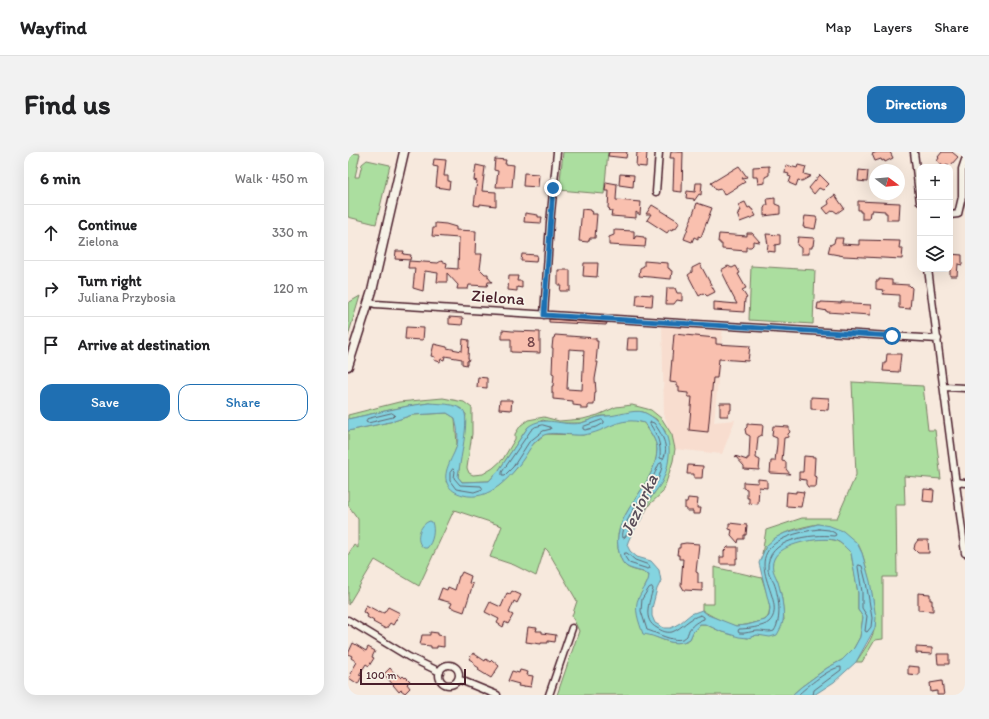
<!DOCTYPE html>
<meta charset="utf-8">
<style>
:root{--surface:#fff;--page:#f2f2f2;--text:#202124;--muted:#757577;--line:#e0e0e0;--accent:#1f6fb2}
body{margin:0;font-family:Itim,sans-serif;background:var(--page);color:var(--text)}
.controls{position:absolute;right:12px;top:12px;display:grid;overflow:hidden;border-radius:8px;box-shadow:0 4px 16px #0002}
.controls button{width:36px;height:36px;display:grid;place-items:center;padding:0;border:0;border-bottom:1px solid var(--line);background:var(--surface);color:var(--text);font:20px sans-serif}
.compass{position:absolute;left:521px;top:12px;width:36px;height:36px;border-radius:50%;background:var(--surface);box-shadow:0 4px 16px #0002;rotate:106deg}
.scale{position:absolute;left:12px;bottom:10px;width:106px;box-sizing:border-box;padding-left:4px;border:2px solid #4a1f2b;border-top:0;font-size:11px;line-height:14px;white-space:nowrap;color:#4a1f2b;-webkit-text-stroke:3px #f7f3e8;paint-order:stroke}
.stop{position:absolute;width:12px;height:12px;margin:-9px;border:3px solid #1f6fb2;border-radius:50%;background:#fff}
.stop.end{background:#1f6fb2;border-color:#fff;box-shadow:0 1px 4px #0008}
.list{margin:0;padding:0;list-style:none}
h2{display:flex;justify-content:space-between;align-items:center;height:52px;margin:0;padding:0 16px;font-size:17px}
h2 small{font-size:13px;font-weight:400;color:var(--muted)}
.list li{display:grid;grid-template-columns:26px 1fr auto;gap:12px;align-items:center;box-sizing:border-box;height:56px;padding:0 16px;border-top:1px solid var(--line)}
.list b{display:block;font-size:15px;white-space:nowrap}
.list p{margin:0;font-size:13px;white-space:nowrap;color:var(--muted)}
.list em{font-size:13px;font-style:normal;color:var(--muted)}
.actions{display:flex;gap:8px;padding:12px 16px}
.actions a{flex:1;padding:9px 0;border:1px solid var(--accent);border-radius:12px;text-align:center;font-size:14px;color:var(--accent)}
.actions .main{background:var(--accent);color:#fff}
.icon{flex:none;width:22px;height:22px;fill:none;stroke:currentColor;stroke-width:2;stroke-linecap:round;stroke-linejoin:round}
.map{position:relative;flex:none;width:617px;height:543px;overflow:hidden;border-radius:12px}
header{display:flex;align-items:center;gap:24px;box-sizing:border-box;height:56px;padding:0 20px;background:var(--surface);border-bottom:1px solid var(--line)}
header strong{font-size:19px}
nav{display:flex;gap:22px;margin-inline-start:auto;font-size:14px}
.intro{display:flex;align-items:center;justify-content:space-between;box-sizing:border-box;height:96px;padding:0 24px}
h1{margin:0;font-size:28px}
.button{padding:10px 18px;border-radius:12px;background:var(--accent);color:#fff;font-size:14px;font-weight:700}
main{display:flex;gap:24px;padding:0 24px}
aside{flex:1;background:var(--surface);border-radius:12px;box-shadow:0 4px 16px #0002}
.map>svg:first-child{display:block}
</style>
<header>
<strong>Wayfind</strong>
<nav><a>Map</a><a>Layers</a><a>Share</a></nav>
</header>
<div class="intro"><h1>Find us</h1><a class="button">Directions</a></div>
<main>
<aside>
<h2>6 min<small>Walk · 450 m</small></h2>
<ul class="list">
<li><svg class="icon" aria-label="ahead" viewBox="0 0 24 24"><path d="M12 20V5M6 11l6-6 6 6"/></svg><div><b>Continue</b><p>Zielona</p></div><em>330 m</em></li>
<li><svg class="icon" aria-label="right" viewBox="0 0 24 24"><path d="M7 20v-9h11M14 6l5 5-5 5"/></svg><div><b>Turn right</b><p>Juliana Przybosia</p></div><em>120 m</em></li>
<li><svg class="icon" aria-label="arrive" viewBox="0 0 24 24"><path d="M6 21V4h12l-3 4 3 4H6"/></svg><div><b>Arrive at destination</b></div></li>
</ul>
<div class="actions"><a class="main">Save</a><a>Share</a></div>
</aside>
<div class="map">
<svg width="617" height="543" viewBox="0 0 617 543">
<rect width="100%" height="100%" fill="#f7e9dd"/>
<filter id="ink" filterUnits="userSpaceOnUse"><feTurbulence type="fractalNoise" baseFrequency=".025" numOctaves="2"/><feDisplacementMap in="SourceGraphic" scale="8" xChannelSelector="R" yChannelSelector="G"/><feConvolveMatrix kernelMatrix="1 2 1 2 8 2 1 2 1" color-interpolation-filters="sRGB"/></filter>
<g filter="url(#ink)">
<path fill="#f8ddcf" d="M314 172 375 175 366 270 387 268 374 302 327 297 324 283 320 275 316 262Z"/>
<path fill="#abde9f" stroke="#7a7e65" d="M0 0 12 2 7 25H11L14 12 19 8 42 13 28 72 0 65Z
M215 0H260L256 42 211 38Z
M403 114 467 118 465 172 401 168Z
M12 144 0 184V151Z
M504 230 575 234 580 278H587L593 327 556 324 557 353H548L549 425H535V487L527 488 514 510H508C515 499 525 487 527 474 529 463 517 399 509 391 504 387 478 376 470 372 449 376 424 381 414 402L418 378 454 366H489L508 323Z
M95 246 116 250 124 256V282L119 316 121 321 125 323 135 322 145 316 155 307 167 287V282L173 273 180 268 196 265 211 269 235 267 250 263 268 255 284 253 303 258 314 267 324 283 327 297 325 309 315 340 301 353 296 362 301 349 314 329 320 307 317 279 308 267 295 260H288L264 264H253L233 271H204L195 268 180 275 151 318 141 329 114 330 110 325 118 262 81 251 60 254 0 267V263L51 250Z
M99 261 107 266 109 292 98 330 151 334 168 317 184 293 197 282 235 283 274 269 286 268 296 271C301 279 309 288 309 298 308 337 258 364 272 404 273 407 275 412 278 414 284 419 295 419 301 422V427L297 435 301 482C315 488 328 495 342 487L345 480 352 472H357L374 480 400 486 409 483H415L436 468C435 456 434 443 430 431 429 426 425 422 424 417 424 415 424 410 425 408 431 390 470 385 486 388 493 390 499 397 503 401L510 441V458L515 465 512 485 506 496 494 508 479 516 453 535 444 543H209L231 479 224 464 229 449 200 399 197 396 188 424 166 413 142 405 154 374 106 358 71 434 27 408 0 453V403L6 393 10 396V367L0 353V279L46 269 64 263Z
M366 415 414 426C417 438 424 450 421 462 419 468 415 469 409 470 403 472 395 474 388 474 380 473 361 463 354 458V452H366Z"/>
<path fill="#84d4e0" stroke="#6d8c98" d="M81 251C92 252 106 251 115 258 123 264 111 313 110 325L114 330 141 329 151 318 180 275C196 262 215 275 233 271 242 269 247 264 259 264 269 264 286 257 295 260 303 263 309 268 314 275 325 291 322 312 314 330 310 337 304 343 300 350 298 355 297 360 295 364 290 374 282 382 279 393L282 399 289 405 303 409 311 418 313 429 309 437 304 456V464L307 471 316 476H323L332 471 343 462 354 458 360 463 388 474 399 473 417 468 421 464 422 456 411 411 418 394 427 386 437 381 470 372 482 374 495 379 509 391 514 401 522 429 528 466 527 476 508 510 486 530 466 543H444L453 535 479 516 494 508 506 496 512 485 515 465 510 458V441L503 401C499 397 493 390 487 388 471 385 433 391 426 407 422 416 427 422 430 430 433 440 437 460 435 469 434 475 431 479 429 483L422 485 409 483 400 486 391 485 374 480 357 472H352L345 480 342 487C324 497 313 484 295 482 291 470 285 456 291 445 295 437 301 431 301 422 295 419 283 418 278 414 275 412 273 407 272 404 258 364 308 337 309 298 309 288 301 279 297 271 269 263 260 280 235 283 225 284 204 279 196 283 186 288 182 297 176 306 163 325 141 350 115 343 108 341 102 338 99 331 94 319 106 304 109 293 111 285 109 274 107 266L99 261 64 263 46 269 0 279V267L60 254Z
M82 369 84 370C87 378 85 390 79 396H76C66 390 71 372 82 369Z"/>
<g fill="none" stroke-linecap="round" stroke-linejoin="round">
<path stroke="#616773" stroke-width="1" d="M44 261 47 263 45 265 20 271 18 270 19 267Z
M254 268 256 269V271L249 275 237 278 235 277V275Z
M303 270 306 271C313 281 322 295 315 307L312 306C313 291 310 285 302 272Z
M195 273 202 275 203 277 195 279 181 290 165 315 157 323H154V320L183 278 187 275Z
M314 311V315L310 328 298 347 292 362 277 385 275 386C271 375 297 341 303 329 306 324 308 318 311 312Z
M105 317 107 319 106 326 112 333 133 334 135 337 126 340 108 337 102 329V321Z
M471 377 481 378 487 381 488 383 486 384C464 382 418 386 420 417 420 421 424 427 426 431 431 444 434 467 426 479 421 481 416 479 410 479 403 479 398 482 391 481L390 479 391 477C398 477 416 475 421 470 446 446 368 392 471 377Z
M277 401H279L287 408 301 413 302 416 300 417 281 411 277 405Z
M511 413 514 414 518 430 524 466 523 475 519 480 517 479 519 464 514 456V440L510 415Z
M304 435 305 437C301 451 294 468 309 476 314 479 318 481 324 480 335 476 340 466 353 463L356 465V467C350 469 345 472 341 478 341 479 339 483 339 484 330 494 308 480 299 478L293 459 294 447 301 436Z
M450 543C458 535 483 515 493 515V518L466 538 465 543"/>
</g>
<path fill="#f9c0af" stroke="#4a1f2b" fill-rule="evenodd" d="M261 0H279L278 6 260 4Z
M289 0H299L298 15 288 14Z
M323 0H335L334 40 325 39 326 6H322Z
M529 0H542L545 6 537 10 536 8 534 9 533 7 527 9 524 2Z
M594 0H604L610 5 603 13 602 12 600 14 599 13 596 15 589 9 591 6 590 5Z
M86 7 98 8 96 24H100V29H102L101 37 88 35 90 15 85 14Z
M147 7 158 8 157 12 166 13 164 35H148L150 19 146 18Z
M128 13 137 15 134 39 148 40V54L132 52V54L126 53 129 29 126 28Z
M438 13 449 16 450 13 458 15 456 22 463 24 454 29 450 28 448 34 441 31 443 25 440 24 441 22 437 21Z
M391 14 399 25 394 26 397 30 376 43 373 37 368 38 363 31Z
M421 14V23L417 25V31L410 32 409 25H405V15Z
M511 18 520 19 519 30 510 29Z
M176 21 191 22 190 35 175 34Z
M272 22 286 23 285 35 271 33Z
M472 23 481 32 475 38 471 36 466 42 461 36Z
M258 30 269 32 268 48 293 50 292 63 288 60V66L263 64 264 59 261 58 262 57 260 56 261 39H257Z
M348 31H354L353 43 351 42 346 49V47L338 46 339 39 347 40Z
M487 43 496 56 489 61 485 58 480 62 475 56 481 52 480 48Z
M427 46V52L432 54V62L416 64V56L417 55V53H420L419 47Z
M510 49 552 51 551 68H539V61H537V59L524 58V60H522L521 67H514V60H512V58H510Z
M397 50 400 56 402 55 403 57H404L408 64 392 70 389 62H391L390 60 393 59 390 53Z
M349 51 364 56 353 85 350 84V87L346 85 344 90 336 87Z
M304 53 332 70 327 77 325 76 324 78 322 77 319 81 299 68 303 62H298Z
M234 57 243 58V59L245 60 244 62H249L247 86H242L240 90 231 89Z
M177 61 190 63V65H194L193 71 176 70Z
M457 64 468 65 469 67 467 77 455 75Z
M87 71 98 72 108 75V78L128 79 127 102H134L132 117 137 122H140V125L144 130H140L139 134 121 133 120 137H109L110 133 99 121V130H89L90 121 77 119 75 139 65 136 67 116H60L61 109 90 111 93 109 99 111 98 116 110 117 111 86 84 84 85 76H87Z
M266 78 286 79V87L288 84 296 85V87H298L297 95 261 93V85L266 83Z
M399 81H404L412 90 405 89V93L403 95H398V99L374 97V92H372V90H370L371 82 399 84Z
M418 82 432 83V92L427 93V100L419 99 420 93Z
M450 85 466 86 465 94H464V96H461V102H453V96L449 93Z
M487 86H495L494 92 511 93V88L552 89 551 96H555L554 107 496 104 480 101 482 93 486 91Z
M48 99H56L55 102 63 103 62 108 47 107Z
M174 102 189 103 188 110 173 109Z
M602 102 614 103V113L610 112 609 124H602Z
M296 109 320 111V116L322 117V118L324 119 323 127 291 124 292 116 296 114Z
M236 111H250L249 125 235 124Z
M352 112 367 140 359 144 356 141 351 144 340 123 344 120V116Z
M380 114 384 116 388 114 392 121 390 122 398 136 394 138 399 146 397 147 396 160 366 158V150L389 152 379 133 380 132 373 118Z
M210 118H222V139H212L213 133H210Z
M161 124H170L169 129H174V136L169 135V139L160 138Z
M531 127 544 128V132L561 133 564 136 562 157 551 156V143L535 142 536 138 528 137V129H531Z
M319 136H327L329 141H334V149L329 148 326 152H318Z
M289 142 305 143 304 154 288 153Z
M473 150 493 151V150H504V152L523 153 522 163 479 160V159L469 157 470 151H473Z
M101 165 115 166 114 173 101 172Z
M201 167 259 171 258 173 201 170Z
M58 175 76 176 75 188 57 187Z
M154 178 164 179 192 180V201L163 200V187H154Z
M326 182 368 186V192L402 194 400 209 371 207 369 226H365L360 280 341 278 344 245H340V241L331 240V234H329V231L322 230Z
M207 183 248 186V189H250L248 210H250L247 227 248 240H247L246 253H240V257H233V254L225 253V249L205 247V241H204V234H205L206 222 204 221 205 196H204L205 186H206ZM221 197 236 198 234 238 219 237Z
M280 186H290V198H279Z
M115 187 121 188 120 206 121 208 119 209V213L114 212V207L97 204 96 208 93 207 92 210 86 208 87 205 83 204 86 192 99 195V196L114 199Z
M539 202H553L551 220 535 219 536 211H538Z
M130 225 139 226V236L129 235Z
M463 245 481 246 480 258 463 257Z
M152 248H164L163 258 151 257Z
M372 251H383V258H382V261H380V264H372Z
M399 272 415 273 414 283 410 285 408 306 412 308 411 318 396 317V314L387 304 399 308V306H401L402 284 398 282 397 277 399 275Z
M425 274 441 275V278L442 280 440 282V285L436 286 434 309 438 310V317L442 322 422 321 423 309H427L429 292V286L424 284Z
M456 304 467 305 466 324 469 325 468 335H460L458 332V328L451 327V320H455Z
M340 313 355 314 354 326H346V322H339Z
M410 327 419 328V336L411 335 410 352 401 351V346H399V337L395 336V330L410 331Z
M576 337 586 338 585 350 575 349Z
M448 339 456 340 453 355 438 354 439 340 448 341Z
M340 346 350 347 349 356H353L352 362H345V359H339V357H337V350H339Z
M381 371 399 373 398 383H396V387H391L390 391 383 383 384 378 381 377Z
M570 388H580L581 401H570L566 397 567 392Z
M338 391 351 392 348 420 350 421V431H354V439L336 438 333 433 335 407H331V403H329L330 396H332V392Z
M380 395H390V406H388V412H372V405H376V399Z
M114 420 123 424 121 431 125 432 116 460 102 455 104 451 90 447 94 436 99 438 100 435 107 438 111 424H112Z
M164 439 173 443 169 451 166 449 161 461 165 463 160 472 157 470 155 475 149 471 151 467 137 460 142 450 153 455 159 441 162 442Z
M570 441 582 442V448H584V453H585V459L570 458Z
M18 453 31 460V459L36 461 40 455 52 461 45 473 42 471 38 477 25 470 26 469 19 465 20 463 15 460Z
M180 475 189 476 188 479H194V481L208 483 207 490 200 489V491H193V492L178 490Z
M82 480 90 481V483L96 484V495L89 494V496H83V494L72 493 74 483H82Z
M5 491 18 499 20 495 27 499 24 505 26 506 21 514 18 512 11 523 14 524 10 532 1 526 3 523 2 522 9 510 3 506 4 504 0 502Z
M568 495 584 496V502L568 501Z
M125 501 137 509 138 507 142 510 144 508 151 514 143 526 130 518 131 516 125 512 126 510 121 507Z
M589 502H601V512H590Z
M560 514 571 515V523L560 522Z
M42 516 48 523 49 522 53 526 55 524 57 526 58 525 62 529 59 532 62 536 57 541 53 538 51 540 36 522Z
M172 518 180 520 179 523 185 524 183 535 176 534V535L170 534 171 532 160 529 164 519 171 521Z
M594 529 596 543H589V539L583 540 582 531Z"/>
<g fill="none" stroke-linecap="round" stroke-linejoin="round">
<defs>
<path id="minor" d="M566 0 572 50
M308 40 311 0
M602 63 610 62 614 45V17L617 8
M580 117 617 401
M21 150 27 152 590 187
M196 163 202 71 209 0
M596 235 617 236
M608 330 617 331
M0 468 61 505 92 520
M91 523a10 10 0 1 1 20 0a10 10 0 1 1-20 0Z
M110 527 149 543
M201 543 224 476"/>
<path id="tertiary" d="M0 214 24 139 56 0"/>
</defs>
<use href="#minor" stroke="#4a1f2b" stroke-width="9"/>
<use href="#tertiary" stroke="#4a1f2b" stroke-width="11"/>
<use href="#minor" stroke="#f7f3e8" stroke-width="6"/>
<use href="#tertiary" stroke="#f7f3e8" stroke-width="8"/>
</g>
</g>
<g fill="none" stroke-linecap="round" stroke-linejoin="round" filter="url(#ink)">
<path stroke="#1f6fb2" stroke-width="5" d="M205 36 196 163 544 184"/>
</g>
<g text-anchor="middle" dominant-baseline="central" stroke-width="3.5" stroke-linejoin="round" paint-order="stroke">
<g font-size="15" fill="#76474c">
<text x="183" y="190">8</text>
</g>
<g font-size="17" fill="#4a1f2b" stroke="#f7f3e8">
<text transform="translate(150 145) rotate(4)">Zielona</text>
</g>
<g font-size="18" font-style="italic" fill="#584c58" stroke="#f7f3e8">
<text transform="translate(291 353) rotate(-65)">Jeziorka</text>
</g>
</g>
</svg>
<div class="controls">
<button>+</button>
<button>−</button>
<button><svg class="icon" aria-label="layers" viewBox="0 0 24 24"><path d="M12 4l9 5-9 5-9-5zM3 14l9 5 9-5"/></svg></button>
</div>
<svg class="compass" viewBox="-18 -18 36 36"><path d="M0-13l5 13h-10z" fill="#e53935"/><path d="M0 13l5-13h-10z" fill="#757577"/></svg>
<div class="scale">100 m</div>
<div class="stop" style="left:544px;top:184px"></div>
<div class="stop end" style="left:205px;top:36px"></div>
</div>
</main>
